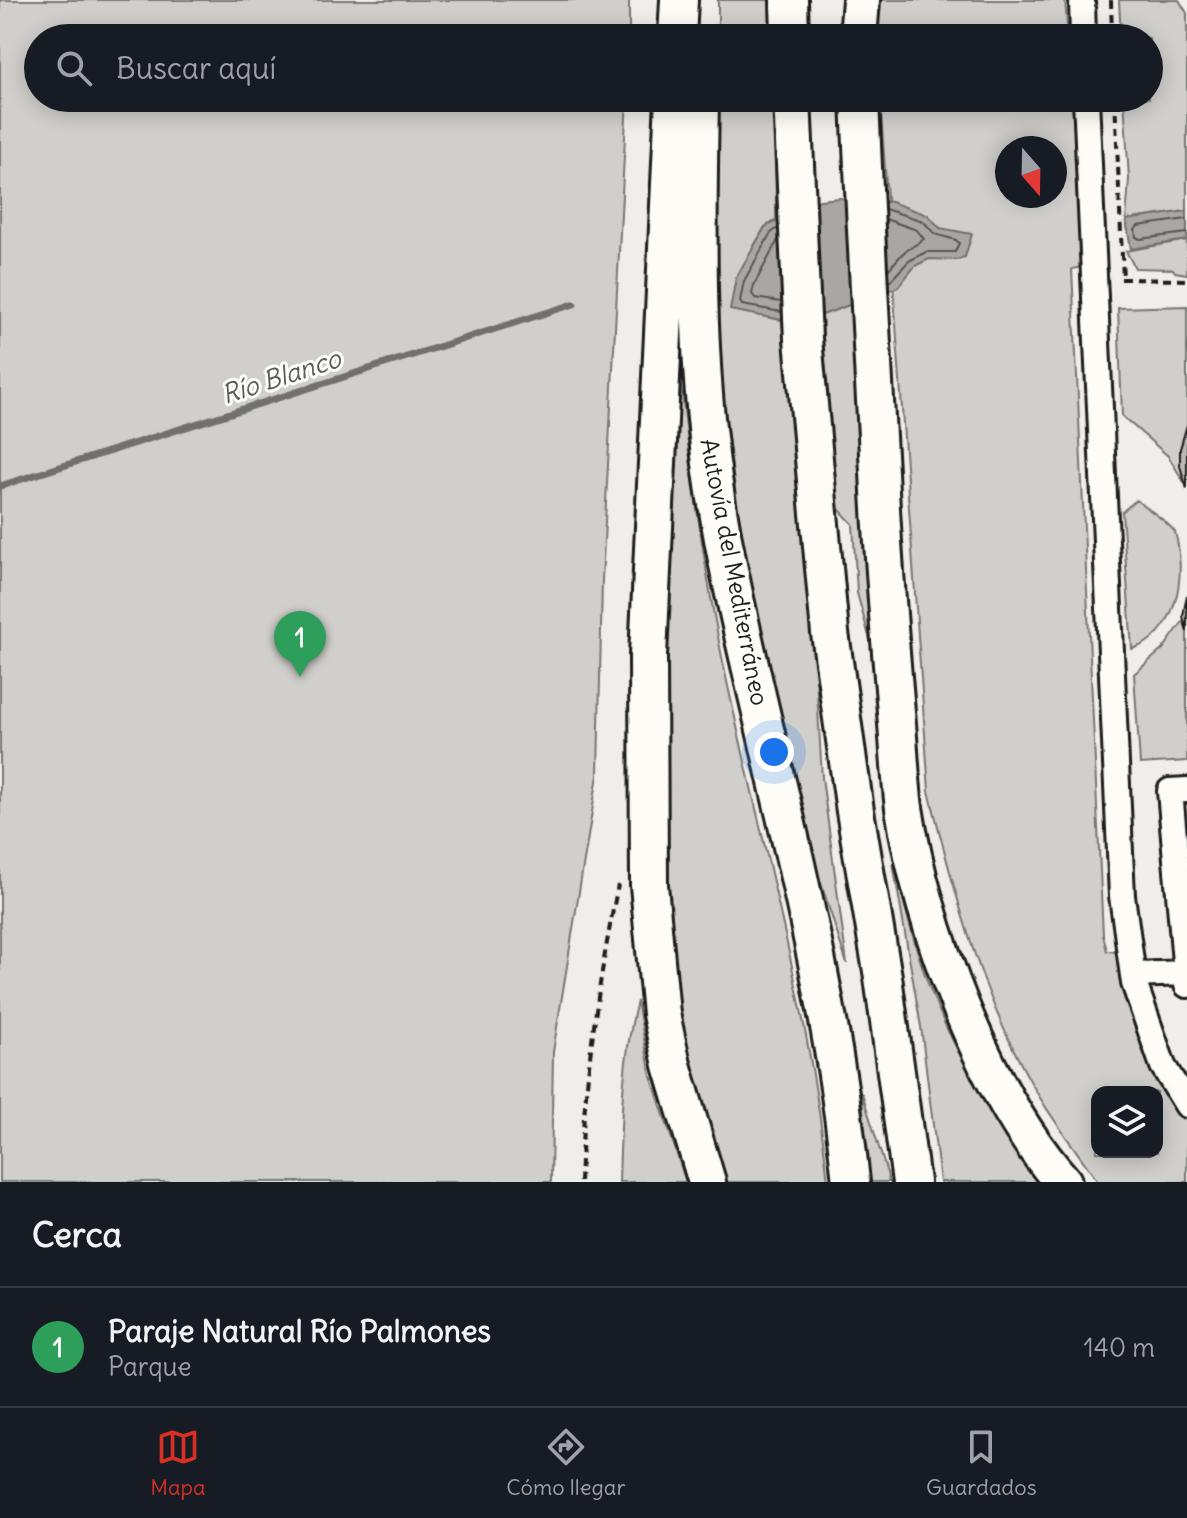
<!DOCTYPE html>
<html lang="es">
<meta charset="utf-8">
<style>
:root{--surface:#171b24;--page:#20242c;--text:#f1f3f6;--muted:#9ea1a6;--line:#363941;--accent:#d93025}
body{margin:0;font-family:Delius,sans-serif;background:var(--page);color:var(--text)}
.controls{position:absolute;right:24px;bottom:24px;display:grid;overflow:hidden;border-radius:16px;box-shadow:0 4px 20px #0003}
.controls button{width:72px;height:72px;display:grid;place-items:center;padding:0;border:0;border-bottom:2px solid var(--line);background:var(--surface);color:var(--text);font:40px sans-serif}
.compass{position:absolute;left:995px;top:136px;width:72px;height:72px;border-radius:50%;background:var(--surface);box-shadow:0 4px 20px #0003;rotate:160deg}
.you{position:absolute;left:774px;top:752px;width:28px;height:28px;margin:-20px;border:6px solid #fff;border-radius:50%;background:#1a73e8;box-shadow:0 0 0 12px #1a73e833}
.badge{display:grid;place-items:center;width:52px;height:52px;border-radius:50%;background:var(--accent);color:#fff;font-size:26px;font-weight:700}
.pin{position:absolute;translate:-50% -66px;filter:drop-shadow(0 2px 4px #0008)}
.pin::after{content:'';position:absolute;top:42px;width:28px;height:24px;background:inherit;clip-path:polygon(0 0,100% 0,50% 100%)}
.list{margin:0;padding:0;list-style:none}
h2{display:flex;justify-content:space-between;align-items:center;height:104px;margin:0;padding:0 32px;font-size:34px}
h2 small{font-size:26px;font-weight:400;color:var(--muted)}
.list li{display:grid;grid-template-columns:52px 1fr auto;gap:24px;align-items:center;box-sizing:border-box;height:120px;padding:0 32px;border-top:2px solid var(--line)}
.list b{display:block;font-size:30px;white-space:nowrap}
.list p{margin:0;font-size:26px;white-space:nowrap;color:var(--muted)}
.list em{font-size:26px;font-style:normal;color:var(--muted)}
.icon{flex:none;width:44px;height:44px;fill:none;stroke:currentColor;stroke-width:2;stroke-linecap:round;stroke-linejoin:round}
.map{position:relative;flex:none;width:1187px;height:1182px;overflow:hidden}
.search{position:absolute;background:var(--surface);box-shadow:0 4px 20px #0003;left:24px;right:24px;top:24px;height:88px;display:flex;align-items:center;gap:20px;box-sizing:border-box;padding:0 28px;border-radius:44px;color:var(--muted);font-size:30px}
.sheet{height:224px;background:var(--surface)}
nav{display:flex;justify-content:space-around;align-items:center;box-sizing:border-box;height:112px;border-top:2px solid var(--line);background:var(--surface);font-size:22px;color:var(--muted)}
nav a{display:grid;justify-items:center;gap:4px}
nav .on{color:var(--accent)}
.map>svg:first-child{display:block}
</style>
<div class="map">
<svg width="1187" height="1182" viewBox="0 0 1187 1182">
<rect width="100%" height="100%" fill="#f0eeea"/>
<filter id="ink" filterUnits="userSpaceOnUse"><feTurbulence type="fractalNoise" baseFrequency=".0125" numOctaves="2"/><feDisplacementMap in="SourceGraphic" scale="16" xChannelSelector="R" yChannelSelector="G"/><feConvolveMatrix kernelMatrix="1 2 1 2 8 2 1 2 1" color-interpolation-filters="sRGB"/></filter>
<g filter="url(#ink)">
<path fill="#d0cfcc" stroke="#767674" stroke-width="2" fill-rule="evenodd" d="M0 0H629V38H38V98H627L602 580 598 775 553 1052 551 1182H0Z
M718 0H771L772 38H718Z
M877 0H1065L1068 38H877Z
M1119 0H1179L1187 13V211L1126 220 1129 179 1124 98H1149V38H1121Z
M717 98H775L776 219 765 227 736 278 731 310 782 320 812 607 822 778 847 964 810 849 743 553 716 347Z
M880 98H1072L1082 267 1072 269 1103 935 1107 951 1119 952 1177 1106 1187 1121V1182H1098C1080 1155 1059 1129 1042 1101 984 1008 955 896 929 791ZM1007 148H1055V196H1007ZM1097 1092H1157V1152H1097Z
M1187 240V274L1175 272 1173 269 1135 268 1126 251Z
M851 304 863 477 870 640 857 593 853 524 837 507 832 487 823 338 822 315Z
M1187 306V425L1180 450 1184 482 1168 456 1122 416 1118 308Z
M678 359C690 466 704 572 726 677 762 845 810 1011 828 1182H724L685 1067 666 947 664 622Z
M1136 500C1149 510 1165 519 1175 532 1187 574 1178 635 1132 649L1122 512Z
M1184 620 1187 632V761L1140 764 1134 674 1163 649Z
M893 863C905 904 914 947 929 986 955 1057 998 1121 1041 1182H940L921 1027Z
M637 1001 651 1076 686 1182H619C621 1122 622 1060 637 1001Z
M862 1093 887 1173 889 1182H867Z"/>
<path fill="#a8a7a3" stroke="#706f6d" stroke-width="2" d="M839 198 891 202 928 215 940 228 972 234 965 257 957 260 929 259 915 266 898 287 825 314 782 320 730 310 736 278 765 227 820 200Z
M1187 211V240L1131 249 1126 220Z"/>
<g fill="none" stroke-linecap="round" stroke-linejoin="round">
<path stroke="#545452" stroke-width="2" d="M885 209 923 221 935 234 956 240 959 243 955 252H926L909 261 889 282
M885 219 917 230 924 239 903 253 888 270
M1187 219 1138 226 1135 230 1136 237 1140 239 1187 233
M778 228 771 233 744 281 740 301 742 305 782 312
M778 240 754 285 752 294 755 298 781 302"/>
<path stroke="#706f6d" stroke-width="7" d="M0 486 574 304"/>
</g>
<path fill="#bbbab6" stroke="#1c1c1c" stroke-width="2" d="M1187 425V489L1180 466V449Z
M1187 595V632L1183 616Z"/>
<g fill="none" stroke-linecap="round" stroke-linejoin="round">
<defs>
<path id="minor" d="M1082 0 1083 38
M1086 98 1122 896 1134 983 1163 1066 1187 1105
M1187 790 1170 791 1187 985
M1133 975 1186 973"/>
<path id="highway" d="M789 0 790 38
M677 38 679 0
M858 38 861 0
M674 98 648 656 649 885 661 1014 672 1065 707 1182
M700 98C698 225 695 351 713 478 727 577 753 675 775 773 807 908 837 1044 851 1182
M792 98 803 339 830 633 855 811 883 977 911 1182
M860 98C865 223 872 347 879 472 883 552 889 632 896 712 899 744 900 777 904 808 922 926 984 1093 1063 1182"/>
</defs>
<use href="#minor" stroke="#1c1c1c" stroke-width="30"/>
<use href="#highway" stroke="#1c1c1c" stroke-width="42"/>
<path stroke="#1c1c1c" stroke-width="4" stroke-dasharray="8 6" stroke-linecap="butt" d="M1111 0 1112 38
M1115 98 1123 279
M1121 279 1187 280
M580 1182C584 1083 598 982 618 885"/>
<use href="#minor" stroke="#fdfcf7" stroke-width="24"/>
<use href="#highway" stroke="#fdfcf7" stroke-width="36"/>
</g>
</g>
<g text-anchor="middle" dominant-baseline="central" stroke-width="6" stroke-linejoin="round" paint-order="stroke">
<g font-size="24" fill="#1c1c1c" stroke="#fdfcf7">
<text transform="translate(735 572) rotate(79)">Autovía del Mediterráneo</text>
</g>
<g font-size="26" font-style="italic" fill="#5b5b59" stroke="#fdfcf7">
<text transform="translate(281 376) rotate(-18)">Río Blanco</text>
</g>
</g>
</svg>
<div class="controls">
<button><svg class="icon" aria-label="layers" viewBox="0 0 24 24"><path d="M12 4l9 5-9 5-9-5zM3 14l9 5 9-5"/></svg></button>
</div>
<svg class="compass" viewBox="-18 -18 36 36"><path d="M0-13l5 13h-10z" fill="#e53935"/><path d="M0 13l5-13h-10z" fill="#9ea1a6"/></svg>
<div class="you"></div>
<div class="pin badge" style="left:300px;top:677px;background:#2e9e5b">1</div>
<div class="search"><svg class="icon" aria-label="search" viewBox="0 0 24 24"><circle cx="10" cy="10" r="6"/><path d="M15 15l6 6"/></svg>Buscar aquí</div>
</div>
<section class="sheet">
<h2>Cerca<small></small></h2>
<ul class="list">
<li><span class="badge" style="background:#2e9e5b">1</span><div><b>Paraje Natural Río Palmones</b><p>Parque</p></div><em>140 m</em></li>
</ul>
</section>
<nav>
<a class="on"><svg class="icon" aria-label="map" viewBox="0 0 24 24"><path d="M3 6l6-2 6 2 6-2v14l-6 2-6-2-6 2zM9 4v14M15 6v14"/></svg>Mapa</a>
<a><svg class="icon" aria-label="directions" viewBox="0 0 24 24"><path d="M12 3l9 9-9 9-9-9zM9 14v-3h6M13 9l2 2-2 2"/></svg>Cómo llegar</a>
<a><svg class="icon" aria-label="saved" viewBox="0 0 24 24"><path d="M7 4h10v16l-5-4-5 4z"/></svg>Guardados</a>
</nav>
